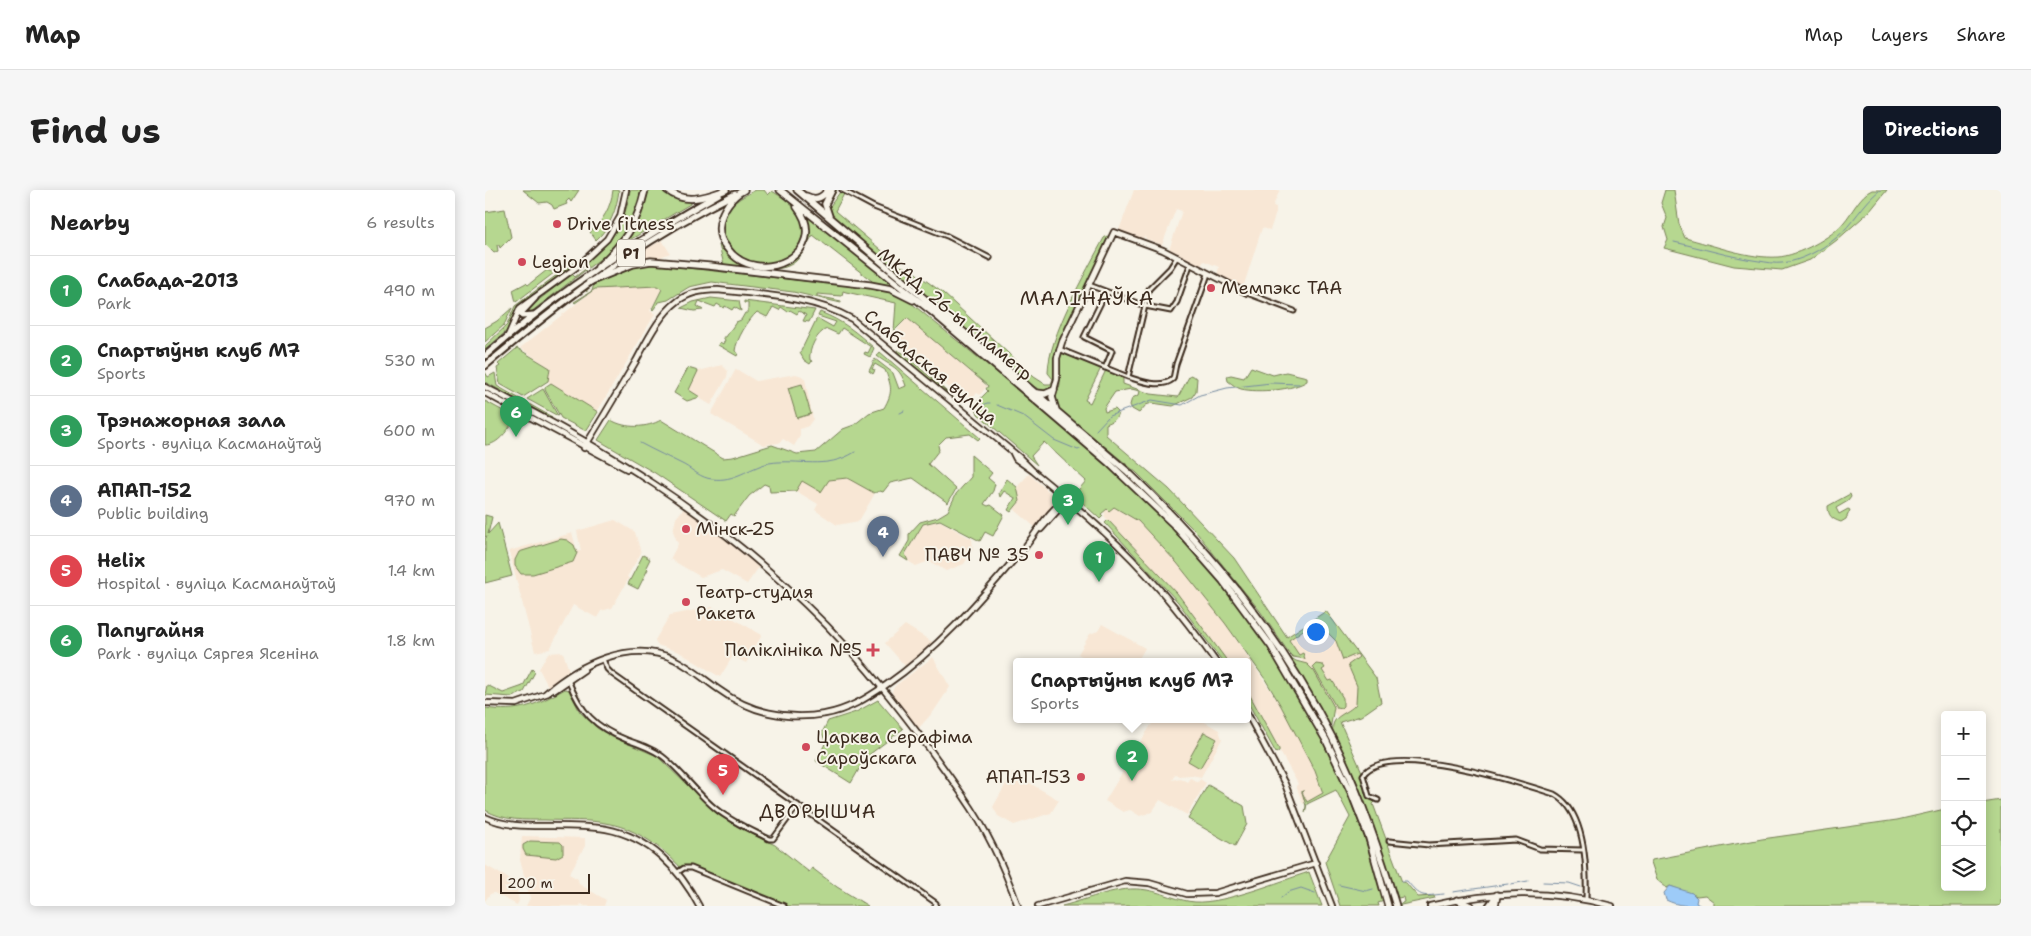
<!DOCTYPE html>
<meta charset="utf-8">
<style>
:root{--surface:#fff;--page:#f6f6f6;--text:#222;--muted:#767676;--line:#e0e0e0;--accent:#111827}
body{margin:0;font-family:"Shantell Sans",sans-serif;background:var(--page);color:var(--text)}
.controls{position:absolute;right:15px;bottom:15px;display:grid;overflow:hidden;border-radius:5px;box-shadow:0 2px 12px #0003}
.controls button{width:45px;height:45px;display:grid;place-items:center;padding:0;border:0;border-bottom:1px solid var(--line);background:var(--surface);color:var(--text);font:25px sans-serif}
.scale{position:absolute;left:15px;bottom:12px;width:90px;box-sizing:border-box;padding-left:5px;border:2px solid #3b2a1e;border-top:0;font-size:14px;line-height:18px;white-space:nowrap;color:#3b2a1e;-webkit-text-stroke:4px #f7f3e8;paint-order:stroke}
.you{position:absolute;left:830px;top:441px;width:18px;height:18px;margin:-12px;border:4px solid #fff;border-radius:50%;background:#1a73e8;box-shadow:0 0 0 8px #1a73e833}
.badge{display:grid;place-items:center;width:32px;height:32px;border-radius:50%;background:var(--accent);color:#fff;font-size:16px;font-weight:700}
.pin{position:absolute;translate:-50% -41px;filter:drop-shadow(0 1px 2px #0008)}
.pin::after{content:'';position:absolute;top:26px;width:18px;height:15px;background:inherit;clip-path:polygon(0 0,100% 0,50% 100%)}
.popup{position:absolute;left:528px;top:468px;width:238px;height:65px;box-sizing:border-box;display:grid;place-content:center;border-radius:5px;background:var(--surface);filter:drop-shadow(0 1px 4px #0005);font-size:16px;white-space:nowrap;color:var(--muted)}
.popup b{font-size:19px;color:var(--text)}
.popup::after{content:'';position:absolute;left:50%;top:100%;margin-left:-10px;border:10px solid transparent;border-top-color:var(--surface)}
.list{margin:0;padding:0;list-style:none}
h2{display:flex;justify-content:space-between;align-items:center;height:65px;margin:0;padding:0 20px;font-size:21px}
h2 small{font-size:16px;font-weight:400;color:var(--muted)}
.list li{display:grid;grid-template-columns:32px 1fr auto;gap:15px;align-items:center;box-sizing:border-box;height:70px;padding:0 20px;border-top:1px solid var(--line)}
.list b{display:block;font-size:19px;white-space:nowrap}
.list p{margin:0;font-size:16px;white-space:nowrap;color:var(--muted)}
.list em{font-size:16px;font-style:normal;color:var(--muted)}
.icon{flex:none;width:28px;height:28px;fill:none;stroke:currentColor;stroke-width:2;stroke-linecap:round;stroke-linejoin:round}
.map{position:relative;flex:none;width:1516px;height:716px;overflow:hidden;border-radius:5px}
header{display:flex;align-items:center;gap:30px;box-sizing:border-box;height:70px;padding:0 25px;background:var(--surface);border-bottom:1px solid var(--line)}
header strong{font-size:24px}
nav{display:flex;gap:28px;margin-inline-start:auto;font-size:18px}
.intro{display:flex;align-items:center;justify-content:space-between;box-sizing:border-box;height:120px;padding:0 30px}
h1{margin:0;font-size:35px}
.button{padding:12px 22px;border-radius:5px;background:var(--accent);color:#fff;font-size:18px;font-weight:700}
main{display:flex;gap:30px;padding:0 30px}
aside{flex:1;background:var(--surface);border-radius:5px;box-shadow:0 2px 12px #0003}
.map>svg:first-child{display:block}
</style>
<header>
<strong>Map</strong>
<nav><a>Map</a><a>Layers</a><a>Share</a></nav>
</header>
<div class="intro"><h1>Find us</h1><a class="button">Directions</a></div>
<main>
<aside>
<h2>Nearby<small>6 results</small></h2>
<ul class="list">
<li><span class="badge" style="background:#2e9e5b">1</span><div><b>Слабада-2013</b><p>Park</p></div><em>490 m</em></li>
<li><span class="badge" style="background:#2e9e5b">2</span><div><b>Спартыўны клуб М7</b><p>Sports</p></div><em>530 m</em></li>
<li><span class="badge" style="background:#2e9e5b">3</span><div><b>Трэнажорная зала</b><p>Sports · вуліца Касманаўтаў</p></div><em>600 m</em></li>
<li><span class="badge" style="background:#5c6f8a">4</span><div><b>АПАП-152</b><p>Public building</p></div><em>970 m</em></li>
<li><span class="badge" style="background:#e0444e">5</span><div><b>Helix</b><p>Hospital · вуліца Касманаўтаў</p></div><em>1.4 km</em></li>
<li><span class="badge" style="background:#2e9e5b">6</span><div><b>Папугайня</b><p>Park · вуліца Сяргея Ясеніна</p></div><em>1.8 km</em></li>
</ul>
</aside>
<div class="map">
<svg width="1516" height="716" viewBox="0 0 1516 716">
<rect width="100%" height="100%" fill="#f7f3e8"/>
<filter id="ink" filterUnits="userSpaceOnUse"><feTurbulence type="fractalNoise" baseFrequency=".02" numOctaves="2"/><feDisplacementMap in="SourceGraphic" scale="10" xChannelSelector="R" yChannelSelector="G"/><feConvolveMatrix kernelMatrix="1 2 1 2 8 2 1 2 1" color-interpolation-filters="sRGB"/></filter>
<g filter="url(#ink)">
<path fill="#f8e7d5" d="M649 0H795L788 16 791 17V23L785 40 777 38 758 98 732 86 734 77 719 71 715 77 684 60 697 21 691 19 677 55 661 49 660 46 656 50 635 42 634 40Z
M177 50 185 63 171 69H152L150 66Z
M172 96 177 99 165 121 170 124 112 222 62 191 65 178 35 158 110 99Z
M422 128 502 196 495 205 492 203 484 212 481 209 479 211 413 153V139Z
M237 175 243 181 242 187 226 215 214 208 202 211 189 203 203 178 214 181Z
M251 179 271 191 311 184 317 186 320 189 328 229 323 236 315 239V246L309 256 298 249 294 253 279 255 226 224Z
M544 284 571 308V314L551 338 529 319 535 311 532 297Z
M362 288 389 303V305L374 331 352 335 330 320 333 314 311 301 317 291 344 290Z
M629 317 653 331 692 373 740 433 796 516 830 581 838 604 818 614 811 596 813 594 762 502V472H743L692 404 619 326 620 324 619 322 622 319 624 321Z
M199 318 249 355 274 377 262 394 237 380 216 387 185 369 193 354 188 341 191 328Z
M130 330 150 342 156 363 142 387 144 388 127 418 116 421 112 428 88 415 65 459 50 462 24 361 87 343 92 361H96L92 341Z
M455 331 487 349 488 359 479 374 461 381 444 371 431 376 423 371 420 365 438 334Z
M228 417 277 445 261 473 248 466 235 487 194 462 172 455 170 450 185 425Z
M841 421 891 488 896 512 876 526 855 532 802 447Z
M617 434 660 458 652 472H607L593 464 605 444 613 441Z
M420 435 449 453 420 476 400 453Z
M78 462 84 481 73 488 75 491 64 498 54 479 63 463Z
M448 467 465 497 449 521 433 539 408 506 407 501 410 496Z
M669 530H716L734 540 737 549 716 587 706 585 694 586 690 584 687 590 695 588 702 592 705 588 713 592 715 589 721 593 702 625 675 610 667 622 655 626 645 620 638 622 620 611Z
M527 583 574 610 566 623 529 635 513 626 508 617Z
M37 646 100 648V656L84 684 93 689 94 694 121 710 119 716H100L96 714 95 716H41L45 708 35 670Z
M0 675 31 693 34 711 32 715 9 703 5 704 0 711Z"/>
<path fill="#b6d790" stroke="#788057" d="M38 0H94L86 12 84 9 81 12 82 14 69 19 67 15 62 12 54 13Z
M128 0H134C132 18 125 38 111 50L105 42C118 31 126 17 128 0Z
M145 0H157L153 17 142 43 124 62 42 125 37 123 87 84 90 87 103 77 101 73C126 53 141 32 145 0Z
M161 0H181L210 11 143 51 142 49Z
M271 0H279L283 5 287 1C295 6 305 12 311 20 342 62 274 94 245 58 240 51 236 47 237 37 238 17 254 8 271 0Z
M349 0H352L342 17 343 19 355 2 359 4 350 21 415 76 425 79 458 103 549 187 560 194H566L568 189 563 183C563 147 601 82 619 48L622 46 624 47 571 161 569 193 565 198 559 202 550 197 346 25 341 13Z
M1180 0H1189L1194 34 1200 48C1228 55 1264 69 1293 67 1312 66 1348 47 1359 32 1367 23 1375 5 1387 0 1391 0 1398 0 1402 0L1385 21 1352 50 1325 70 1297 80 1249 76 1179 58 1183 50 1179 37 1182 28 1176 13Z
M20 19 26 47 15 58 14 55H12L13 61 9 63 0 54V22Z
M323 27 416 101 386 93 387 91 328 45C322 54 319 63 311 71 296 85 258 80 239 75L234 55C244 69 256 76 273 78L311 66 322 35 321 28Z
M79 69 74 79 31 112 28 100 41 93 43 95 62 80 66 82 72 76 74 77Z
M88 73 86 77 33 118 24 139 0 160V156L22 135 30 116Z
M166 74 393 99 409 104 425 112C515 187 611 257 691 342 788 445 863 574 899 711L893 713 894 716H855L840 672 865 627 851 600 822 614 820 623 821 616 817 602V601H819L817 602 822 612 838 603 830 581 796 516 780 489 740 433 692 373 653 331 629 317 624 321 622 319 616 324 618 326 615 329 589 305 601 291 559 252 546 266 552 275 493 224 490 214 503 201 501 199 503 196 422 128 409 141 411 113 361 102 358 101 357 106 332 104V106L356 111V113L308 102 227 92 204 97 183 110 174 112 168 120 167 119 177 99 172 96 110 99 90 113 89 112 107 101 109 94 102 100V102L100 100 117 87 110 94 143 76Z
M226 108 254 111 256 121 249 117 247 120 240 116 239 118 232 114 230 117 214 111 212 116 218 120 209 121 196 118 208 112Z
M259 111 330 120 324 132 318 131 321 125 314 121 312 124 305 120 303 122 296 117 294 120 288 117 282 127 272 122C263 130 251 150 250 161L253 163 252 166 233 155 235 152 238 154 240 150 238 147H241L251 132 256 130 260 123H263V113H259Z
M27 118 19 135 0 152V138L12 131Z
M335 122C358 131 371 142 389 158L385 167 379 164 380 162 383 163 386 157 357 138 353 144 342 139C332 142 323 160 325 170L327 171 325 174 319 170 315 163 332 128 348 137 351 132 333 126Z
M32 158 65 178 63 191 38 207 15 194 12 178 15 176 13 174Z
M412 160 418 163 479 217 475 216 413 164Z
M395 162 495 248 493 250 485 244 461 247 453 255 454 260 443 274 471 299 463 313 428 288 405 293 398 302 395 301 389 303 362 288 344 290 336 302 317 291 311 301 285 302 284 296 279 294 264 306 249 326 246 324 241 331 170 283 113 250 126 230C141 239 162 238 176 230L238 268 248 267 287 255 312 264 331 262 358 239 369 235 384 223 399 218C408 202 407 197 400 180L390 174 387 179 390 180 388 184 384 181 390 169 408 183 414 199 421 196C414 175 407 178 392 166Z
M579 163 616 178 600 210 605 213 621 180 638 187V194L666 204 693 207 705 185 712 188 711 201 707 207 688 216 667 213 661 215 654 223 647 219 645 215 647 208 654 205 655 201 646 199 630 202 619 218 620 222 630 219 633 222C632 230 628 231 621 234V245L684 299 749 368 802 447 841 421 891 488 896 512 876 526 855 532 877 582 883 607 890 612 888 614 917 692 921 693 933 707 949 706 950 708 911 716 919 712 918 707 913 708 873 594 848 542C845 525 862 525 871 514L872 496 863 475 874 467 872 464 858 470 851 451 831 431 804 450 814 465 818 463 820 469 808 467 804 463 775 421 711 342 652 283 572 217C566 208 574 203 575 194 575 185 573 177 573 168L574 165Z
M766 177 788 185 801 182 822 187V191C809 200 773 203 756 199 752 198 747 194 743 191L742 186 746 185 759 188Z
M203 178 213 181 204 200 215 207 202 211 189 203Z
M0 182 3 187 10 183 12 196 67 227 66 228 0 192Z
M66 193 113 222 101 241 76 228 60 200V197Z
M317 194 326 224 312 228 303 198Z
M58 199 73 226 42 209Z
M0 211 31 228C23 239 14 255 0 255Z
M486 265 507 283 503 288 510 294 508 301 499 314 503 316 506 315 519 325 508 346 500 342 495 351 455 330 438 334 420 364 423 371 415 366 424 351V344L435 332 453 327 463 321 471 304 486 287Z
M522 289 532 297 535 311 526 322 523 320 530 308 519 301 515 307 514 303Z
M1365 304 1366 307 1363 311 1351 318 1354 324 1363 319 1365 320 1361 329 1356 332C1347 329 1343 326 1343 316Z
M0 325 7 327 3 344 13 333 27 386 0 393V349L2 346 0 347Z
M623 330 692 403 743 472H738L693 412 620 333Z
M76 349 82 350 89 355 92 363 88 372 48 384H36L30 376V370L34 362Z
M158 365 165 369 161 377 163 379 153 399 143 394Z
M803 466 811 471 822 474 829 481 849 517 845 540Z
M831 474 838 475 840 478 837 480 844 491 847 490 858 508V516L856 518 851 517 828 477Z
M47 479 50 482 39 502 27 507 0 505 2 495 18 503 38 496Z
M80 499 84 500 95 522 112 538 127 547 172 566 232 624 253 637 290 655 324 682 327 678 352 697 383 716H302L215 680 206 677 196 678C178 658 152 639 125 634 104 629 81 631 60 630 39 630 19 631 0 620V518C34 523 51 515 80 499Z
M762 500 794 559V561L791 563 762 511Z
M393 510 418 539 381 567 366 593 331 571 341 552 337 543 343 531 371 522Z
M719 542 732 549 715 578 703 571Z
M723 595 759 616 762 634 750 656 703 629Z
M1516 610V716H1229V712L1220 705 1212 706 1185 696 1182 698 1172 690 1166 672 1167 670 1277 649 1412 630 1460 619V697H1497V613Z
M45 651 75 652 78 655V664L71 668 41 665 38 659V655Z
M824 682 837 716H577C605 709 633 695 662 700 679 703 694 711 710 712 739 714 795 691 824 682Z"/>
<path fill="#9dcbf8" stroke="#768ba1" d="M1185 696 1207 703 1212 708 1211 713 1216 716C1204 716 1193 716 1181 710L1179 703Z"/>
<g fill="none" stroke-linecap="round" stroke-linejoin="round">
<path stroke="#768ba1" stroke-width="1" d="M1189 52C1217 58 1245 67 1274 71 1281 72 1290 74 1297 73 1316 71 1336 60 1351 48 1368 34 1378 13 1395 0
M512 215 538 226 569 250 593 260 595 259
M494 218 502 213H505
M415 223 419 221
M611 240 624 226 667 210 697 215 715 205 742 198 786 193 814 194
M155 253C170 261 185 268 199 275 208 280 216 288 227 289 250 292 263 278 284 273 315 268 340 281 370 262
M917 691H922C937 709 937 706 959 704
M1058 692 1084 693 1096 697
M1026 694 1043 691
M854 695 881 701 888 699
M968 702 1023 694
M796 708 803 702 816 698 830 703"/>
<defs>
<path id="street" d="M357 0 389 17 462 46 505 68
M692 67 685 78 664 99 643 187C656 191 676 199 688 189L691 174 723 84
M604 95 660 116 686 121 692 112 705 75
M762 103 809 121
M574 159 643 187
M620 178 627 161 599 147 621 102
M118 469 122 479 127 484 451 713 450 716
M83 490C96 522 109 537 142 550 154 554 166 558 177 566 197 581 211 603 231 619 247 632 266 640 284 649H288L313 615
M893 610 884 606 878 585C902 550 1035 593 1069 604 1101 621 1102 677 1101 709
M904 651 944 655 1031 650 1055 659 1098 660
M193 682 199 678H206L299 716"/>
<path id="secondary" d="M23 146 35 118 93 76 122 49 135 27 141 0
M0 197C116 256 228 324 321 415 381 472 432 540 479 607 503 641 519 677 533 716
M569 200 572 189V168L577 152 629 42 678 60 762 103
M0 203 142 279
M99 258C117 229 134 200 151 171 162 151 174 125 193 111 204 102 218 100 233 100 278 105 326 106 367 129L534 267 548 281
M528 263 531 269 548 281C572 301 596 320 618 341 661 380 698 425 731 472
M556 339 581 311
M70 500 99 480
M61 503C95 474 145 449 189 469 205 477 219 489 233 499 264 522 302 531 340 524 363 520 382 508 401 495 456 457 497 407 540 357 553 341 564 319 582 309
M0 513 31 514 63 503
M762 523 800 594 847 716
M0 627C21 637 44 636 67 636 85 636 103 636 121 639 164 647 195 679 214 716
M553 716 640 691 664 693 702 704 730 703 831 673
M945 716C1009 701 1064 699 1127 716"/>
<path id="primary" d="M48 125 37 126 36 123 50 108
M0 166C74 101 149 52 234 4
M0 176C79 109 157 49 250 4"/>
<path id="highway" d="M182 0C201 15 221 7 241 0
M259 0C247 6 237 20 235 33 233 43 236 51 242 58 272 100 348 63 312 17
M295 0 446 121 624 273 688 334 738 391 786 456 841 550 866 602 884 648 903 716
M312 0 643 282C725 359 797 448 848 549 875 603 894 659 911 716
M321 6C331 11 337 8 343 0
M344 26 340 14 347 0
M113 77C139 53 152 35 160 0
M104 92 148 74 166 71 224 76 385 95 406 99 428 110
M569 200 567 207 571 220
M552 203 560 204 569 200
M972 710 986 716
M1004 716 1012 705
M1010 716 1012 705"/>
</defs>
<use href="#street" stroke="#3b2a1e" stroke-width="7"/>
<use href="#secondary" stroke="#3b2a1e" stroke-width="8"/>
<use href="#primary" stroke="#3b2a1e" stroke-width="9"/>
<use href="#highway" stroke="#3b2a1e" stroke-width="9"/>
<use href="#street" stroke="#f7f3e8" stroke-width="3"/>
<use href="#secondary" stroke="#f7f3e8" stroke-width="4.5"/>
<use href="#primary" stroke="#f7f3e8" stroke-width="5"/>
<use href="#highway" stroke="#f7f3e8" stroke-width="5.5"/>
</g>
</g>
<g fill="#d1495b" stroke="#f7f3e8" stroke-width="2">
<circle cx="72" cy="34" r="5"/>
<circle cx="37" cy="72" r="5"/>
<circle cx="726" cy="98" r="5"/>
<circle cx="201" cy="339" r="5"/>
<circle cx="554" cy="365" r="5"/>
<circle cx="201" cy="412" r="5"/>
<path d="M385.5 452.5h5v5h5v5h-5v5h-5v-5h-5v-5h5z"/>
<circle cx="321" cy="557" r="5"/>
<circle cx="596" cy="587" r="5"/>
</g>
<g text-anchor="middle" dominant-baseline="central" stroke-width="4" stroke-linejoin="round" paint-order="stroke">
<rect fill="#f7f3e8" stroke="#73665b" stroke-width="1" x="132" y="49.5" width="28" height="27" rx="4"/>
<g font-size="16" font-weight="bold" fill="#3b2a1e">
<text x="146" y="63">Р1</text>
</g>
<g font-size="18" fill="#3b2a1e" stroke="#f7f3e8" text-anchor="start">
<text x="82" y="34">Drive fitness</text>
<text x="47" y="72">Legion</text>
<text x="736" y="98">Мемпэкс ТАА</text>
<text x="211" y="339">Мінск-25</text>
<text x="544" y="365" text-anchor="end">ПАВЧ № 35</text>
<text x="211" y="402">Театр-студия<tspan x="211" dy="21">Ракета</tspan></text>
<text x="377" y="460" text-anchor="end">Паліклініка №5</text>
<text x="331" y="547">Царква Серафіма<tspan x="331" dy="21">Сароўскага</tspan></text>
<text x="586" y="587" text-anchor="end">АПАП-153</text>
</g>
<g font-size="18" fill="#3b2a1e" stroke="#f7f3e8">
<text transform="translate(470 124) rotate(40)">МКАД, 26-ы кіламетр</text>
<text transform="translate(446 177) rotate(40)">Слабадская вуліца</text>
</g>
<g font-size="19" letter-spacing="1" fill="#3b2a1e" stroke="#f7f3e8">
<text x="333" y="621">ДВОРЫШЧА</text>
</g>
<g font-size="20" letter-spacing="1" fill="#3b2a1e" stroke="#f7f3e8">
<text x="602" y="108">МАЛІНАЎКА</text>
</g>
</g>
</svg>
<div class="controls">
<button>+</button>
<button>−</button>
<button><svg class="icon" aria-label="locate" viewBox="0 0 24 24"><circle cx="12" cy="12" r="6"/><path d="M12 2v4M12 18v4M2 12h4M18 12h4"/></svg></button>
<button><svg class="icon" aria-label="layers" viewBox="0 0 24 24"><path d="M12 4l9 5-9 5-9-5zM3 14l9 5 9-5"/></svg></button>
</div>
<div class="scale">200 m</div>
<div class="you"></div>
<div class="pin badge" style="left:614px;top:392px;background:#2e9e5b">1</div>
<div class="pin badge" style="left:647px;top:591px;background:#2e9e5b">2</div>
<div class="popup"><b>Спартыўны клуб М7</b>Sports</div>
<div class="pin badge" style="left:583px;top:335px;background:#2e9e5b">3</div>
<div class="pin badge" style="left:398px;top:367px;background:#5c6f8a">4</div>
<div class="pin badge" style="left:238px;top:605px;background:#e0444e">5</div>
<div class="pin badge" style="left:31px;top:247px;background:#2e9e5b">6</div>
</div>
</main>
